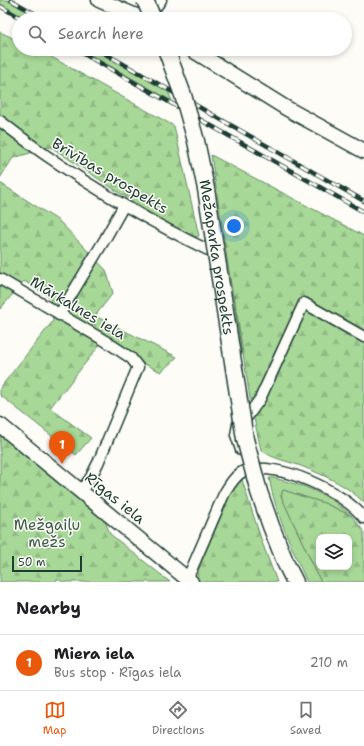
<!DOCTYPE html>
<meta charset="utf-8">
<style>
:root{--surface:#fff;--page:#f2f2f2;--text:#202124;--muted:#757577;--line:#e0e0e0;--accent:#ea580c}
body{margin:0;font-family:"Shantell Sans",sans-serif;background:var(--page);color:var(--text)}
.controls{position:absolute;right:12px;bottom:12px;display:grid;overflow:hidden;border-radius:8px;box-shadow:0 2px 6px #0003}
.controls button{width:36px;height:36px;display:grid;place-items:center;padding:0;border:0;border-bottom:1px solid var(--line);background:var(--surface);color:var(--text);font:20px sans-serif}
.scale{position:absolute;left:12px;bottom:10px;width:70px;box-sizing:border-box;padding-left:4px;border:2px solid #1f3d34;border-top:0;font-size:11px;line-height:14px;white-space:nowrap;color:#1f3d34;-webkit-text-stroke:3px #fdfcf7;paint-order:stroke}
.you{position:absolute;left:234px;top:226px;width:14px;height:14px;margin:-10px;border:3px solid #fff;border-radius:50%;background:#1a73e8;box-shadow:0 0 0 6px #1a73e833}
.badge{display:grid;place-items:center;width:26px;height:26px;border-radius:50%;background:var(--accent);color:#fff;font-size:13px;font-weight:700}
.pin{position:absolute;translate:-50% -33px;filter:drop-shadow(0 1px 2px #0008)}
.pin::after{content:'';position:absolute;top:21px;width:14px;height:12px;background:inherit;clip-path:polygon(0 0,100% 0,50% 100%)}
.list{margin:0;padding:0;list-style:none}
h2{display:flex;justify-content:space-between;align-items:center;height:52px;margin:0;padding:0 16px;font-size:17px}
h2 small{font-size:13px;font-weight:400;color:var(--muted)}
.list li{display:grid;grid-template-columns:26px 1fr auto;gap:12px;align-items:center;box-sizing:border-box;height:56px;padding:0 16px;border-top:1px solid var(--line)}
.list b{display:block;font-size:15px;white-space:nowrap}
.list p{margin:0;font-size:13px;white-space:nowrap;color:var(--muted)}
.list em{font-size:13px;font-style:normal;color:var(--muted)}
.icon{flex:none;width:22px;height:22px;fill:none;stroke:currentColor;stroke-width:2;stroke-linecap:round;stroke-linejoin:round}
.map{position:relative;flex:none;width:364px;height:582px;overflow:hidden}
.search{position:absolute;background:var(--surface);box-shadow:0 2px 6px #0003;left:12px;right:12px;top:12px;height:44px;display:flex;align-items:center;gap:10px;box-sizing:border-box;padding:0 14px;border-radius:22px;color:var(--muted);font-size:15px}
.sheet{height:108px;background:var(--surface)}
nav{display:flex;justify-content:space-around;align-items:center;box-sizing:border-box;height:56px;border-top:1px solid var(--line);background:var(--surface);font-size:11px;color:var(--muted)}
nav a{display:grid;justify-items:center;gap:2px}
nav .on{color:var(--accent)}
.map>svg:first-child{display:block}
</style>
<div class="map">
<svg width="364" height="582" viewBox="0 0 364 582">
<defs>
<pattern id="forest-firs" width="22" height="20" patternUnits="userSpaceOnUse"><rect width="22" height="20" fill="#a8d898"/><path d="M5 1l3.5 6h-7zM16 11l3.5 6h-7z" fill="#90ba84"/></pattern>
</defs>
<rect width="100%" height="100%" fill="#fdfcf7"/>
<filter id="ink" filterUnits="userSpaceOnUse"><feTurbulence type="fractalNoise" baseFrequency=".025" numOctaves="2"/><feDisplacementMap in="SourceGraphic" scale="8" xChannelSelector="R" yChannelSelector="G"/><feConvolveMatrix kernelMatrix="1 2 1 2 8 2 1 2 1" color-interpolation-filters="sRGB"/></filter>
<g filter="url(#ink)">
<path fill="#a8d898" stroke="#648a66" d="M0 0H7L40 19H27L0 4Z
M80 49H93L168 91 172 101Z
M269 478H274L306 487 331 499 352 516 324 503 283 490 281 496 321 582H307L306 580C292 548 275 512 269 478Z"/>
<path fill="url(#forest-firs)" stroke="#648a66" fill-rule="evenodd" d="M0 32 19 41V49H36L46 54 174 126 199 236 188 239 51 147 13 158 0 178Z
M211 155 364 236V503C348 485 323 475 301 466 285 460 275 460 261 450L251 405 234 295 242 355Z
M0 183 59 221 106 270 113 293 95 316 177 357 161 372 101 343 50 408 91 438 76 455 0 395V388L53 321 50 297 24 281 0 309Z
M0 435 105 521 110 534 170 582H64L57 579 56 582H0Z
M242 480 262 542 277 582H201L197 577 200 565 234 486Z
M283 490 324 503 352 516 364 532V582H321L281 496ZM319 537H349V567H319Z"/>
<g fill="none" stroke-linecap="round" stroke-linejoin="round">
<defs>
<path id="street" d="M149 16 161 0
M0 121C16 133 31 145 47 156 98 191 152 223 208 250
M0 279 107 342 131 358 138 367 98 463 91 477 81 491
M59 315 105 239 124 205
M241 450 236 435 238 424 247 417 260 399 304 303 364 337
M186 582 224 494C229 486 235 475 244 471 277 460 344 492 364 518"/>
<path id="secondary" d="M99 0 143 19
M191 49 286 108 364 151
M0 425 191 582"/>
<path id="primary" d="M286 564 295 582"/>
</defs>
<use href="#street" stroke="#1f3d34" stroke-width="13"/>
<use href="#secondary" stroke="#1f3d34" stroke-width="17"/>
<use href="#primary" stroke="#1f3d34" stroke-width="19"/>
<use href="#street" stroke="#fdfcf7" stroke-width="10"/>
<use href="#secondary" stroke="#fdfcf7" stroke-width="14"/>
<use href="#primary" stroke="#fdfcf7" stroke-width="16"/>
<defs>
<path id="rail" d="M11 0 44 19
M0 6 22 19
M75 49 364 212
M97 49 364 201"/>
</defs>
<use href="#rail" stroke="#1f3d34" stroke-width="4.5"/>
<use href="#rail" stroke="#fdfcf7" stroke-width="3" stroke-dasharray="9" stroke-linecap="butt"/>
<defs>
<g id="primary-bridge">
<path d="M145 0 153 19"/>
<path id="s1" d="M166 49 183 95 196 141 206 189 245 439 259 492 271 526 286 564"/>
</g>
</defs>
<use href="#primary-bridge" stroke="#1f3d34" stroke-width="19" stroke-linecap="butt"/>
<use href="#primary-bridge" stroke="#fdfcf7" stroke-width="16"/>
</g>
</g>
<g text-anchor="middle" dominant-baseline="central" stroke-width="3" stroke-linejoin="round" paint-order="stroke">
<g font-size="15" fill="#1f3d34" stroke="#fdfcf7">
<text transform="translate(110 176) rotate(31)">Brīvības prospekts</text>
<text stroke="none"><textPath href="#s1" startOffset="215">Mežaparka prospekts</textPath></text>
<text transform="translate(78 308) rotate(31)">Mārkalnes iela</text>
<text transform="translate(115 498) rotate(39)">Rīgas iela</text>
</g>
<g font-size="15" fill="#3a5c48" stroke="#fdfcf7">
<text x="47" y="525">Mežgaiļu<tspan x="47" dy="17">mežs</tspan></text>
</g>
</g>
</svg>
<div class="controls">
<button><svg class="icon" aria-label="layers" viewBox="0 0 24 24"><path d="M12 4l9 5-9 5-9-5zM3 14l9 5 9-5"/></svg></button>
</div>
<div class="scale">50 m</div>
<div class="you"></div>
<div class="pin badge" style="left:62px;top:464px">1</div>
<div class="search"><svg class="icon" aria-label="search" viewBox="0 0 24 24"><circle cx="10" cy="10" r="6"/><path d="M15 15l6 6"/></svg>Search here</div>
</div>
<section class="sheet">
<h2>Nearby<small></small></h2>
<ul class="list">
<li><span class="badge">1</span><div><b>Miera iela</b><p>Bus stop · Rīgas iela</p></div><em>210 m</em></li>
</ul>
</section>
<nav>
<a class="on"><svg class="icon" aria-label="map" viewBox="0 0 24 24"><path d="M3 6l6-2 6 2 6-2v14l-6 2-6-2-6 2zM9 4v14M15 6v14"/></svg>Map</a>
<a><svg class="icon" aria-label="directions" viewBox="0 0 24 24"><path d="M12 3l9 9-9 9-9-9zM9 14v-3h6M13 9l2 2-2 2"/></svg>Directions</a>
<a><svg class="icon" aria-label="saved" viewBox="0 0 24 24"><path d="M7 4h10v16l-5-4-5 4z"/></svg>Saved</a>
</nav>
